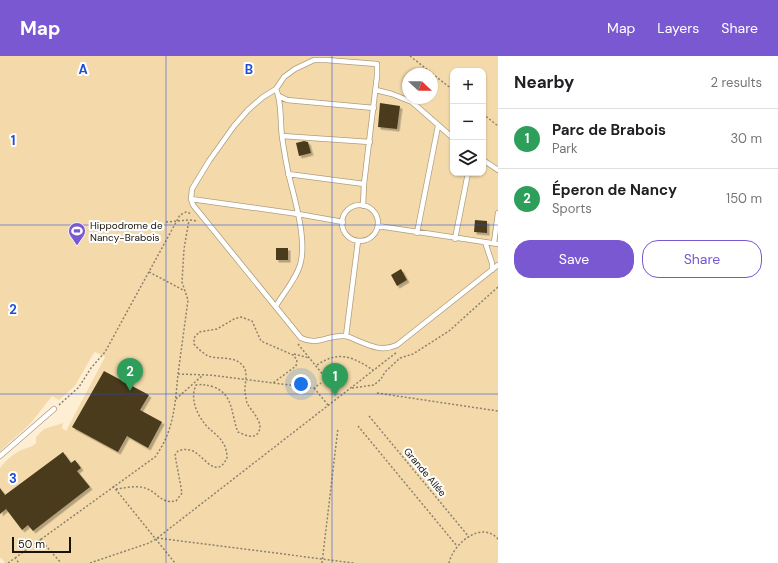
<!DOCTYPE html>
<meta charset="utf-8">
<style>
:root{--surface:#fff;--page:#f6f6f6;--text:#202124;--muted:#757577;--line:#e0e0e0;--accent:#7958d2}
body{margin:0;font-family:"DM Sans",sans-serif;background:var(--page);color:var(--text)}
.controls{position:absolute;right:12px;top:12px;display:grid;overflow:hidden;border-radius:8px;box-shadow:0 1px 3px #0004}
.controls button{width:36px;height:36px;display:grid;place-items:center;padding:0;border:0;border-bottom:1px solid var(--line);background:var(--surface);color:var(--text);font:20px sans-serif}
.compass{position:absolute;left:402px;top:12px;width:36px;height:36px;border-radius:50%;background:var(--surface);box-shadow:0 1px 3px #0004;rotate:112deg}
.scale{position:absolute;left:12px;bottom:10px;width:59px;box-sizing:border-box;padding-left:4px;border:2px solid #1a1408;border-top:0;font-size:11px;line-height:14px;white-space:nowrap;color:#1a1408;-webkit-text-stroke:3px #fff;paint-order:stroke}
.you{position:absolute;left:301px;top:328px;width:14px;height:14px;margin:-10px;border:3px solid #fff;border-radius:50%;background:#1a73e8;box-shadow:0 0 0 6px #1a73e833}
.badge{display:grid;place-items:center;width:26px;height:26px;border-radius:50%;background:var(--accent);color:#fff;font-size:13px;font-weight:700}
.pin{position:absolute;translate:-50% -33px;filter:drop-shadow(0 1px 2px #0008)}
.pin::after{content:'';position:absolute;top:21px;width:14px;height:12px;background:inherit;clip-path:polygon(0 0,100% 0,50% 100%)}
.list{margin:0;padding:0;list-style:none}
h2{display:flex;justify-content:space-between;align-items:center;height:52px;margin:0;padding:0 16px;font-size:17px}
h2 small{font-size:13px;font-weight:400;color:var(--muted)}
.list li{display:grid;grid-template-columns:26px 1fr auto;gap:12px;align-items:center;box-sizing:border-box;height:60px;padding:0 16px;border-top:1px solid var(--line)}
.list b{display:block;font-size:15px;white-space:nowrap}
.list p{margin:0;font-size:13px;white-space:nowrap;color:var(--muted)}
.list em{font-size:13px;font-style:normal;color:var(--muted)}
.actions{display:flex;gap:8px;padding:12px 16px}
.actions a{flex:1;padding:9px 0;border:1px solid var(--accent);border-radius:16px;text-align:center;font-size:14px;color:var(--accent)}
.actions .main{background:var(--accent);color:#fff}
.icon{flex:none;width:22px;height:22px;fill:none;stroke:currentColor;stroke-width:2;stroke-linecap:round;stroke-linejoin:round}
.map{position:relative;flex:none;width:498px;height:507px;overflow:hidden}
header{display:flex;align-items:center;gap:24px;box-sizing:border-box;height:56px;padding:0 20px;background:var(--accent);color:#fff}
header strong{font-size:19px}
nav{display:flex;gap:22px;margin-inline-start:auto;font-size:14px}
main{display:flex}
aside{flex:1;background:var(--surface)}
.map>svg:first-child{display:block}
</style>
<header>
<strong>Map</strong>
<nav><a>Map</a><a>Layers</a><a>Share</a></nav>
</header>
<main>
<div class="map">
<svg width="498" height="507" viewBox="0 0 498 507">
<defs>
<filter id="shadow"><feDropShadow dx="2.5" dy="2.5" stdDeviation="0" flood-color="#0004"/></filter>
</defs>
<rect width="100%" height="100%" fill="#feefd4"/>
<path fill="#f4daab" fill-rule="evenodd" d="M0 0H498V507H5L1 502 0 503V412C6 404 15 396 24 393 29 391 32 391 36 387V381L44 373 63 367 62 372 66 375 105 301 95 296 92 300 75 330 59 344 52 340 31 367 0 395ZM453 15H483V117H453ZM408 18H432V42H408Z"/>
<path fill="#4a3b1e" filter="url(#shadow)" d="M380 47 400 50 397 73 378 71Z
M304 85 308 86 311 97 299 100 296 87Z
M475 164 487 165V177L474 176Z
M276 192H288V204H276Z
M401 213 407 224 397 230 391 219Z
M104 315 149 339 140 354 162 366 148 392 127 380 118 396 72 371Z
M63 396 71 407 75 404 81 412 77 415 90 431 33 475 28 469 22 474 6 453 0 458V432L5 439Z"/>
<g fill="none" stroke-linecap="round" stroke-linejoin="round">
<defs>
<path id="lane" d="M276 33C282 46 280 66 282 81 284 94 286 107 289 120 295 144 306 181 301 205 299 219 283 238 276 250
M376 34 392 38 412 46 453 82
M279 40 287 44 374 52
M282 80 370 86
M483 104 498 114
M288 118 364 128
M191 143 298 158 343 166
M342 167a18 18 0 1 1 36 0a18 18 0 1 1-36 0Z
M363 150 364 128 377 20V8L326 4H314L295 13 284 21 276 33 263 41 248 54 234 70 209 105 192 133 191 143 193 149 301 282C318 290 327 279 344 280 348 280 352 282 356 284 370 290 382 296 397 289L498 209
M378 170 498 188
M417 177 438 70
M455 183 468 117
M485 186 492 207V214
M494 187 498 157
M346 280 358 185
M0 400 54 353"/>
</defs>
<use href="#lane" stroke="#af9e7e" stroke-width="6"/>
<path stroke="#8b816d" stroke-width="1.5" stroke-dasharray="2 2" stroke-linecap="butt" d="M410 0 453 34
M483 58 498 70
M166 166 189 164 198 165
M149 216 185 235
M298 288 324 320
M294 298 309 302
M317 309C339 294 353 301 373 314
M178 318 188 244 182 226 184 193 189 164
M314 332 328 349
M352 332 374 329 381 323 385 316 400 302 413 298 449 275 498 231
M377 337 498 355
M176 343 203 319
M59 349 79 331 91 312 105 296 180 159 186 156 192 158
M369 360 469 481
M358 370 457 490
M113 430 175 507
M116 433C125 432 137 429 145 432 158 436 160 448 176 445L182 437 175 399 178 395C183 393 188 393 193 395 205 401 216 424 227 402 227 397 226 391 223 387 219 379 209 374 204 367 196 356 190 342 196 329 203 328 207 329 214 331 234 339 231 359 238 376 243 378 253 384 258 377 265 367 251 355 247 347 246 344 246 340 245 337 244 329 249 317 243 310 234 299 220 304 208 300 203 297 198 293 194 288V282L199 276 217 273 234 263 241 261 252 265 261 285 293 299 297 304 296 310 273 327
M157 482 354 507
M40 483 61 507
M15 502 155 401C174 375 175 349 178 318L209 319 314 332 321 327
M8 507 15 502 19 507
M90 507 149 487 156 483 397 296
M322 507 338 372
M449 507C453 488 481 464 498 483"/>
<use href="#lane" stroke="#fff" stroke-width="4.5"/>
</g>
<path fill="none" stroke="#1d4ed8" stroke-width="1" stroke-opacity="0.55" d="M166 0V507M332 0V507M0 169H498M0 338H498"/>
<defs>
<symbol id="stadium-pin" viewBox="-11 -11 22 30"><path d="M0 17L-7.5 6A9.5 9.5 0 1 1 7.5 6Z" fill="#7958d2" stroke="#fff"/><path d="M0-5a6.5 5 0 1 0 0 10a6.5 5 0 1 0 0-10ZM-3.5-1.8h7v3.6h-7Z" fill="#fff"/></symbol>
</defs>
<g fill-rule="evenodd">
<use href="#stadium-pin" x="67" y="165" width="20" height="27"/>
</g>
<g text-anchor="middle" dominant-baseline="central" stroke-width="4" stroke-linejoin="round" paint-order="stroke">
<g font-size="10" fill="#1a1408" stroke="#fff" text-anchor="start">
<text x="90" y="169">Hippodrome de<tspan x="90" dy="12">Nancy-Brabois</tspan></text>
</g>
<g font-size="10" fill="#1a1408" stroke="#fff">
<text transform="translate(425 416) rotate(50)">Grande Allée</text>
</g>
</g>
<g font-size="13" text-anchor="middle" font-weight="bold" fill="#1d4ed8" stroke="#fff" stroke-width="4" stroke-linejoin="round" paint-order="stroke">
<text x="83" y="18">A</text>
<text x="249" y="18">B</text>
<text x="13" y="89">1</text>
<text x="13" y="258">2</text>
<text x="13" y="427">3</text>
</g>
</svg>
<div class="controls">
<button>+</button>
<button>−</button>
<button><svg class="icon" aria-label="layers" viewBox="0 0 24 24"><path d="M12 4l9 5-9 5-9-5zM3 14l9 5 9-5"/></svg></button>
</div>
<svg class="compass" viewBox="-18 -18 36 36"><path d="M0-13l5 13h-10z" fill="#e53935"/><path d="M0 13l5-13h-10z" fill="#757577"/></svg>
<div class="scale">50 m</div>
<div class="you"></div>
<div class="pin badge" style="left:335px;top:340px;background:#2e9e5b">1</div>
<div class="pin badge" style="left:130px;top:335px;background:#2e9e5b">2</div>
</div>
<aside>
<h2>Nearby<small>2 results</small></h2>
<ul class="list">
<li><span class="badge" style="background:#2e9e5b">1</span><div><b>Parc de Brabois</b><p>Park</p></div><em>30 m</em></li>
<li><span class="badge" style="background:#2e9e5b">2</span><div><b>Éperon de Nancy</b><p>Sports</p></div><em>150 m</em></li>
</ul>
<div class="actions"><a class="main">Save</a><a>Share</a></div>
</aside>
</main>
